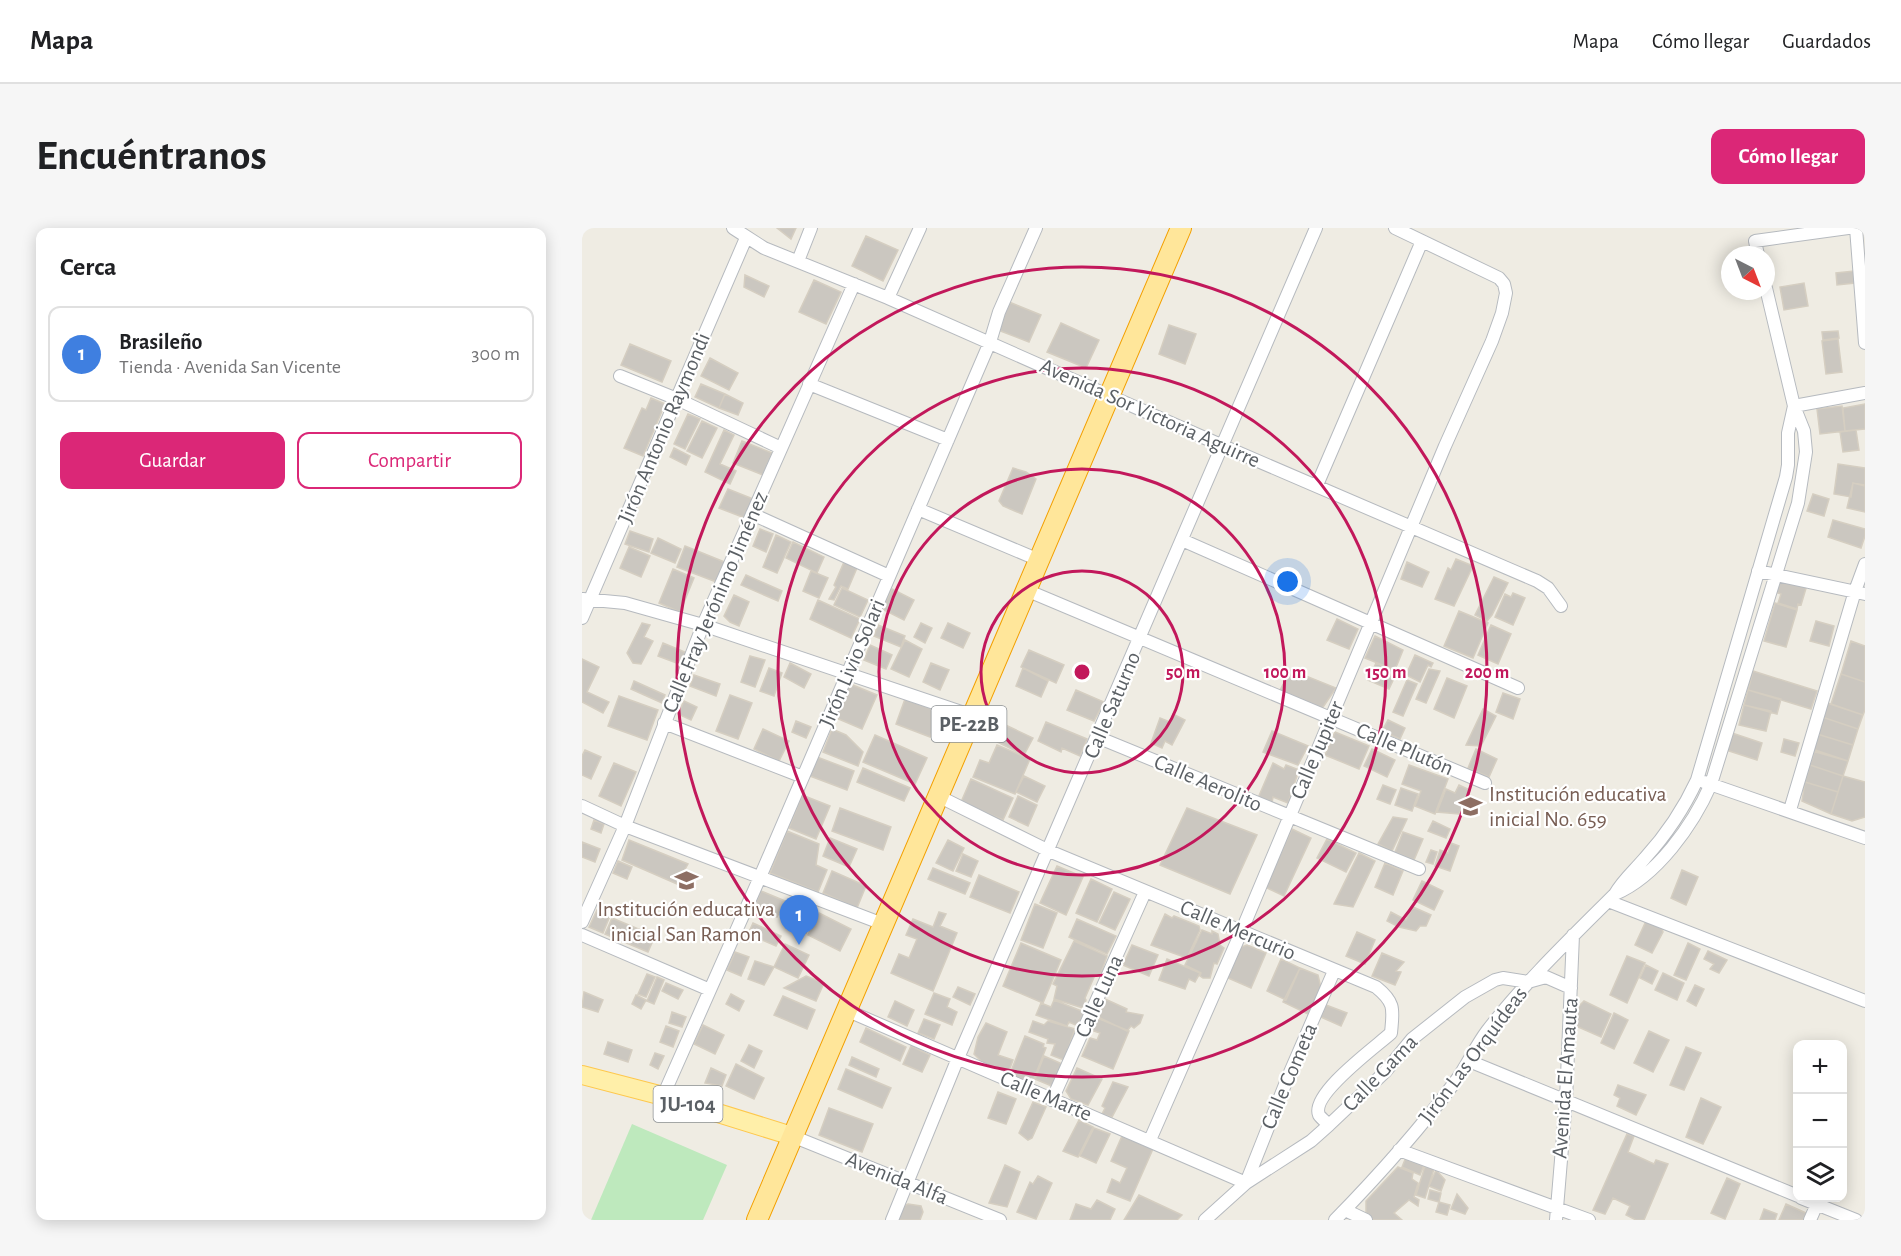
<!DOCTYPE html>
<html lang="es">
<meta charset="utf-8">
<style>
:root{--surface:#fff;--page:#f6f6f6;--text:#202124;--muted:#757577;--line:#e0e0e0;--accent:#db2777}
body{margin:0;font-family:"Alegreya Sans",sans-serif;background:var(--page);color:var(--text)}
.controls{position:absolute;right:18px;bottom:18px;display:grid;overflow:hidden;border-radius:12px;box-shadow:0 3px 15px #0003}
.controls button{width:54px;height:54px;display:grid;place-items:center;padding:0;border:0;border-bottom:2px solid var(--line);background:var(--surface);color:var(--text);font:30px sans-serif}
.compass{position:absolute;left:1139px;top:18px;width:54px;height:54px;border-radius:50%;background:var(--surface);box-shadow:0 3px 15px #0003;rotate:138deg}
.you{position:absolute;left:706px;top:354px;width:21px;height:21px;margin:-15px;border:4px solid #fff;border-radius:50%;background:#1a73e8;box-shadow:0 0 0 9px #1a73e833}
.badge{display:grid;place-items:center;width:39px;height:39px;border-radius:50%;background:var(--accent);color:#fff;font-size:20px;font-weight:700}
.pin{position:absolute;translate:-50% -50px;filter:drop-shadow(0 2px 3px #0008)}
.pin::after{content:'';position:absolute;top:32px;width:21px;height:18px;background:inherit;clip-path:polygon(0 0,100% 0,50% 100%)}
.list{margin:0;padding:0;list-style:none}
h2{display:flex;justify-content:space-between;align-items:center;height:78px;margin:0;padding:0 24px;font-size:26px}
h2 small{font-size:20px;font-weight:400;color:var(--muted)}
.list li{display:grid;grid-template-columns:39px 1fr auto;gap:18px;align-items:center;box-sizing:border-box;height:96px;margin:0 12px 12px;padding:0 12px;border:2px solid var(--line);border-radius:12px}
.list b{display:block;font-size:22px;white-space:nowrap}
.list p{margin:0;font-size:20px;white-space:nowrap;color:var(--muted)}
.list em{font-size:20px;font-style:normal;color:var(--muted)}
.actions{display:flex;gap:12px;padding:18px 24px}
.actions a{flex:1;padding:14px 0;border:2px solid var(--accent);border-radius:12px;text-align:center;font-size:21px;color:var(--accent)}
.actions .main{background:var(--accent);color:#fff}
.icon{flex:none;width:33px;height:33px;fill:none;stroke:currentColor;stroke-width:2;stroke-linecap:round;stroke-linejoin:round}
.map{position:relative;flex:none;width:1283px;height:992px;overflow:hidden;border-radius:12px}
header{display:flex;align-items:center;gap:36px;box-sizing:border-box;height:84px;padding:0 30px;background:var(--surface);border-bottom:2px solid var(--line)}
header strong{font-size:28px}
nav{display:flex;gap:33px;margin-inline-start:auto;font-size:21px}
.intro{display:flex;align-items:center;justify-content:space-between;box-sizing:border-box;height:144px;padding:0 36px}
h1{margin:0;font-size:42px}
.button{padding:15px 27px;border-radius:12px;background:var(--accent);color:#fff;font-size:21px;font-weight:700}
main{display:flex;gap:36px;padding:0 36px}
aside{flex:1;background:var(--surface);border-radius:12px;box-shadow:0 3px 15px #0003}
.map>svg:first-child{display:block}
</style>
<header>
<strong>Mapa</strong>
<nav><a>Mapa</a><a>Cómo llegar</a><a>Guardados</a></nav>
</header>
<div class="intro"><h1>Encuéntranos</h1><a class="button">Cómo llegar</a></div>
<main>
<aside>
<h2>Cerca<small></small></h2>
<ul class="list">
<li><span class="badge" style="background:#3f7fe0">1</span><div><b>Brasileño</b><p>Tienda · Avenida San Vicente</p></div><em>300 m</em></li>
</ul>
<div class="actions"><a class="main">Guardar</a><a>Compartir</a></div>
</aside>
<div class="map">
<svg width="1283" height="992" viewBox="0 0 1283 992">
<rect width="100%" height="100%" fill="#efece3"/>
<path fill="#bee9bd" d="M50 896 145 937 121 992H9Z"/>
<path fill="#cbc7c0" stroke="#d5cec1" stroke-width="1.5" d="M195 0H214L209 11Z
M284 8 316 22 301 53 270 38Z
M1272 43 1273 55 1255 57 1254 45Z
M163 47 187 58 182 69 162 59Z
M232 52 259 64 244 96 217 84Z
M1222 55 1226 78 1202 82 1198 59Z
M427 74 459 87 447 114 416 102Z
M479 95 517 112 504 140 465 124Z
M587 97 614 106 603 136 577 126Z
M1256 103 1257 110 1241 112 1240 104Z
M1256 111 1260 144 1244 146 1240 113Z
M48 116 89 133 80 154 39 137Z
M128 130 156 145 147 162 119 148Z
M119 156 143 166 137 180 113 169Z
M143 166 161 175 156 187 137 180Z
M69 170 83 176 61 228 42 220 60 180 64 182Z
M1283 176V201L1263 203 1261 180Z
M1260 178 1263 203 1238 206 1235 181Z
M106 186 118 191 103 221 92 216Z
M120 193 135 200 120 230 105 223Z
M142 202 152 207 138 236 154 243 148 256 123 244Z
M1274 202 1277 222 1261 224 1258 204Z
M160 213 190 225 181 247 151 235Z
M92 220 108 228 104 237 88 229Z
M1256 236 1283 240V257L1271 255 1269 269 1252 266Z
M431 240 444 244 454 251 440 286 421 278 417 273Z
M1271 255 1283 258V284L1265 280Z
M146 261 171 271 163 290 137 280Z
M1231 266 1247 271 1242 288 1225 283Z
M1251 292 1283 301V308L1279 320 1246 309Z
M178 301 191 306 184 324 171 318Z
M48 303 71 311 67 324 43 316Z
M194 307 209 314 195 345 181 339Z
M76 310 99 321 93 335 69 325Z
M211 314 242 329 235 345 204 330Z
M103 318 145 335 137 355 95 339Z
M47 319 68 328 59 349 38 340Z
M874 331 891 338 872 378 853 371 866 340 869 342Z
M262 334 275 340 266 361 259 358 252 372 247 371 254 359 252 357Z
M825 334 847 344 840 359 819 351Z
M91 341 112 350 98 384 77 375Z
M229 343 246 350 237 370 221 363Z
M164 347 200 363 196 373 159 357Z
M912 349 926 355 910 387 905 393 893 387Z
M1198 349 1225 357 1219 377 1216 376 1215 381 1196 375 1199 366 1193 364Z
M260 360 286 372 278 389 252 377Z
M310 361 332 372 322 392 300 381Z
M931 365 943 370 931 397 913 389 923 366 929 369Z
M152 367 167 374 157 398 148 394 142 388Z
M236 372 278 391 269 410 228 391Z
M1193 375 1215 382 1204 419 1182 413Z
M877 383 906 395 891 430 862 418Z
M755 391 776 401 767 421 745 412Z
M1234 393 1252 398 1247 418 1228 413Z
M60 395 68 397 62 409 71 413 59 436 51 435 45 425Z
M339 395 350 400 343 415 332 409Z
M366 395 388 405 381 420 359 410Z
M296 397 323 408 319 419 292 408Z
M909 397 929 406 916 436 896 427Z
M793 408 821 422 813 442 783 430Z
M323 412 340 421 327 449 309 441Z
M1269 413 1283 418V454L1259 446Z
M81 415 105 425 100 437 76 428Z
M288 417 310 427 304 441 282 432Z
M447 422 482 437 474 455 439 439Z
M833 427 851 435 849 439 846 437 838 454 824 447Z
M168 428 183 432 173 459 159 454Z
M0 431 17 439 5 464 27 474 21 485 0 474Z
M208 435 229 446 222 460 202 449Z
M349 435 367 442 358 462 341 454Z
M794 435 815 444 807 461 786 452Z
M187 440 200 445 192 468 178 463Z
M441 440 466 453 459 469 434 458Z
M847 441 858 443 844 475 834 471Z
M709 442 754 460 739 482 697 464Z
M1171 443 1235 463 1229 481 1166 462Z
M1259 446 1283 454V482L1281 487 1249 476Z
M112 447 138 456 134 468 108 458Z
M865 450 885 458 872 490 852 481Z
M825 452 835 456 821 488 811 484Z
M52 453 83 467 80 475 49 461Z
M266 455 295 467 280 501 252 489Z
M494 462 522 474 512 493 485 482Z
M1166 462 1199 471 1195 486 1162 477Z
M921 465 938 471 931 491 914 484Z
M148 467 170 475 156 511 134 503Z
M37 468 76 482 65 512 26 498Z
M323 471 358 484 348 509 314 496Z
M102 473 115 479 109 492 96 486Z
M1245 475 1281 487 1276 501 1240 489Z
M1162 477 1189 483 1184 503 1157 497Z
M901 481 914 488 899 518 884 517Z
M591 486 603 492 590 517 583 513 580 520 569 515 578 490 588 494Z
M1240 489 1276 501 1271 517 1235 506Z
M806 492 823 500 818 511 800 503Z
M214 493 229 499 224 510 210 504Z
M415 493 451 510 442 527 407 510Z
M464 494 505 511 498 528 480 520 479 524 456 513Z
M181 501 207 513 197 533 172 521Z
M250 501 264 507 281 524 276 538 241 524Z
M690 503 726 518 716 537 681 524Z
M753 504 787 518 777 541 743 527Z
M1150 505 1180 515 1175 532 1144 522Z
M1235 506 1271 517 1266 533 1230 523Z
M293 507 345 530 333 556 281 534Z
M1202 511 1217 515 1213 528 1199 524Z
M415 517 448 531 433 566 391 549 398 532 407 535Z
M790 521 813 532 805 549 782 538Z
M894 521 915 531 907 549 886 540Z
M3 522 19 529 9 551 0 547V528Z
M1233 522 1266 533 1261 548 1228 537Z
M235 529 272 543 265 562 228 548Z
M32 535 54 544 39 578 17 568Z
M691 535 702 541 704 537 717 542 706 575 691 569 690 575 676 570Z
M827 537 866 551 853 586 833 578 839 563 820 556Z
M1228 537 1261 548 1256 564 1223 554Z
M281 540 328 560 322 573 275 554Z
M442 548 463 558 455 574 434 564Z
M1261 548 1283 554V589L1270 593 1249 586Z
M389 551 431 570 421 592 379 574Z
M1223 554 1256 564 1249 586 1220 573Z
M801 557 814 562 808 576 795 571Z
M877 557 888 562 877 586 855 584 864 561 873 565Z
M819 560 836 566 830 583 813 577Z
M220 567 248 578 234 611 207 600Z
M436 568 455 577 446 598 427 589Z
M258 580 309 599 301 622 250 603Z
M605 580 675 607 648 666 578 637Z
M811 589 825 591 810 623 796 616Z
M12 592 22 596 19 605 9 601Z
M851 593 868 601 864 610 846 603Z
M710 601 729 610 702 668 683 659Z
M205 603 237 616 234 637 245 642 236 664 188 645Z
M821 604 841 611 832 632 813 624Z
M248 610 275 621 267 639 241 628Z
M745 611 774 625 764 644 735 630Z
M47 612 106 636 95 656 40 632Z
M366 612 382 620 371 643 354 635Z
M0 614 18 621 13 634 0 629Z
M869 615 877 618 868 643 853 638 858 622 866 625Z
M849 622 855 624 851 636 844 634Z
M777 625 793 633 771 679 752 676Z
M381 626 396 633 389 649 374 643Z
M36 633 50 639 45 651 31 645Z
M803 635 821 643 811 667 793 659Z
M475 638 501 649 484 687 458 675Z
M351 640 388 655 383 666 346 651Z
M1100 642 1116 649 1104 677 1089 670Z
M250 643 284 658 275 680 241 665Z
M397 647 437 664 428 685 388 669Z
M509 651 530 661 515 694 494 685Z
M840 653 861 663 852 682 831 672Z
M179 663 203 673 195 689 172 679Z
M532 664 548 671 533 702 517 695Z
M453 676 475 685 461 720 439 712Z
M218 679 233 686 224 705 209 698Z
M831 679 849 687 844 698H838L834 703 817 699 805 693 809 684 824 692Z
M15 682 28 688 21 705 7 699Z
M357 684 364 686 358 698 375 705 351 763 309 745 317 726 327 730 335 711 324 707 331 691 351 699Z
M237 685 269 701 258 723 226 707Z
M583 686 590 690 592 688 617 698 618 702 605 730 569 717Z
M30 690 73 708 66 724 23 706Z
M495 691 534 708 525 726 487 709Z
M1064 693 1080 701 1081 704 1070 725 1053 717Z
M171 695 199 708 194 718 166 706Z
M620 702 630 706V703L636 706 638 717 642 720 635 736 632 735 628 750H621L618 748 619 745 603 737Z
M775 704 793 712 783 736 764 728Z
M492 713 525 728 518 748 513 747 503 770 504 772 501 780 472 771 475 758 471 756Z
M439 715 479 732 461 775 421 758Z
M1106 715 1118 721 1104 752 1092 747Z
M203 716 227 727 216 750 192 739Z
M550 717 576 727 567 748 541 737Z
M665 717 684 725 669 760 644 749 656 720Z
M1126 723 1145 732 1137 745 1128 741 1132 736 1122 731Z
M153 724 167 729 159 748 145 742Z
M800 725 822 734 814 743 819 744 813 757 790 748Z
M1045 728 1063 735 1045 775 1028 767Z
M585 731 618 745 613 754 607 751 603 761 577 752Z
M699 731 718 740 704 772 685 763Z
M173 733 192 739 182 757 166 751Z
M1064 737 1076 743 1070 756 1058 750Z
M718 740 736 747 739 760 726 786 701 774Z
M1081 745 1102 755 1095 772 1073 762Z
M65 746 73 749 64 769 56 766Z
M224 748 242 755 234 773 202 760Z
M75 749 82 752 72 776 65 773Z
M84 755 101 762 96 771 80 763Z
M1113 757 1122 761 1114 778 1105 773Z
M376 759 393 766 388 777 371 769Z
M2 764 21 772 16 784 0 779Z
M352 765 368 771 365 779 375 784 370 797 343 786Z
M149 766 162 773 157 783 144 776Z
M54 767 64 772 59 781 50 776Z
M201 768 233 782 225 801 192 787Z
M523 771 545 781 544 784 561 787 558 795 552 800 549 798 545 803 516 789Z
M472 772 502 784 496 798 487 794 485 798 454 787 459 775 469 779Z
M313 773 332 782 325 798 306 789Z
M1002 773 1029 786 1019 809 994 798 996 779Z
M744 777 765 785 759 798 739 789Z
M90 784 104 789 100 799 87 795Z
M1032 785 1046 792 1032 821 1019 815Z
M515 790 547 803 531 841 500 828 508 810 515 812 518 805 509 802Z
M342 791 358 797 352 811 336 805Z
M451 793 462 797 466 793 493 801 482 832 469 827 473 816 465 815 466 811 447 804Z
M404 795 425 804 416 827 431 832 427 843 402 836 392 826 396 809Z
M121 797 142 807 133 826 112 816Z
M84 798 97 803 91 819 78 814Z
M284 800 324 819 318 833 278 814Z
M1067 803 1087 812 1071 844 1052 835Z
M443 808 462 816 461 819 464 820 451 853 444 849 441 854 427 848Z
M26 814 50 822 46 834 22 826Z
M167 817 180 823 172 840 159 833Z
M329 818 348 827 340 844 321 836Z
M1104 819 1119 825 1102 862 1088 857Z
M73 825 82 828 76 841 68 837Z
M462 828 480 836 472 859 453 851Z
M270 829 297 841 294 849 267 837Z
M154 836 182 850 172 871 144 858Z
M129 840 144 847 140 858 123 855Z
M495 840 520 851 506 877 489 871 484 863Z
M264 841 309 860 300 880 256 861Z
M531 854 546 859 530 889 520 886 523 880 520 878Z
M1036 857 1064 867 1054 887 1035 878 1038 870 1032 867Z
M416 864 434 871 424 896 406 890Z
M1119 870 1139 879 1121 916 1104 909Z
M451 874 464 879 450 910 446 912 437 905Z
M247 880 291 896 280 924 237 907Z
M497 892 511 899 496 929 481 923Z
M512 900 528 906 514 935 498 928Z
M1045 906 1052 908 1046 924 1072 936 1074 932 1086 936 1062 992H1054L1044 987 1048 978 1031 970 1023 986 1011 982Z
M540 908 571 921 548 973 525 964 530 951 538 955 545 940 529 933Z
M824 929 842 937 838 947 820 939Z
M423 937 438 944 425 979 407 975Z
M843 938 852 941 843 970 834 967Z
M816 939 831 945 830 951 836 955 832 969 837 972 836 978 827 972 812 985 820 992H792L784 986V973Z
M854 942 863 952 859 963 847 958Z
M456 948 470 955 454 991 435 984 448 954 451 956Z
M1145 950 1158 956 1143 991 1129 985Z
M848 962 859 965 857 974 846 971Z
M875 966 886 980 883 986 869 981Z
M557 967 600 987 595 992H542Z
M515 972 533 981 528 992H488L494 976 509 981Z
M857 974 868 977 865 987 854 984Z
M326 976 339 978 341 984 338 992H315L320 979Z
M1204 976 1224 985 1221 992H1197Z
M1182 981 1195 986 1193 992H1178Z"/>
<g fill="none" stroke-linecap="round" stroke-linejoin="round">
<defs>
<path id="minor" d="M151 0 182 20 306 70 641 218 955 353 966 360 979 378
M1274 0 1283 115
M1176 27 1173 13 1266 0
M216 33 229 0
M306 70 338 0
M38 148 95 171 199 220
M227 156 366 212
M1212 178 1283 165
M735 257 840 13
M336 281 457 332
M170 286 307 348
M600 312 936 460
M1176 343 1283 366
M444 362 903 555
M1 371 43 375 121 397 391 488
M0 390 164 10
M82 495 221 549
M515 509 837 641
M1122 554 1283 610
M356 568 467 623 794 759C814 775 811 782 809 805 795 818 728 866 737 887 739 890 744 894 747 897
M0 578 43 598 301 696
M1208 582 1273 363 1283 336
M1033 666C1075 648 1111 597 1129 556L1216 275 1224 224 1222 203 1212 178 1184 60
M1026 673 1283 773
M0 694 43 598 121 397 272 56
M0 707 128 762
M264 782 664 955 706 849 752 743
M887 833 1216 968
M81 868 178 649 408 114 417 84 454 0
M470 872 563 664
M210 908 418 992
M568 912 660 702 863 218 910 113 920 85 924 65 922 56 917 50 813 0
M817 922 1007 992
M1219 970 1274 992
M763 982 784 992
M310 992 376 830 734 0
M623 992 664 955 729 913 747 897 803 844 830 811 883 769 913 752 921 750 946 754 964 749 989 760
M753 992C795 949 837 902 873 854 885 838 893 819 905 803 943 754 989 710 1033 666 1041 652 1052 643 1063 630 1084 607 1102 580 1115 552L1204 249 1206 237V205L1212 178
M974 992 984 872 991 707
M1228 992 1235 976"/>
<path id="primary" d="M0 847 81 868 210 908"/>
<path id="trunk" d="M175 992 599 0"/>
</defs>
<use href="#minor" stroke="#b6babf" stroke-width="14"/>
<use href="#primary" stroke="#fec84d" stroke-width="20"/>
<use href="#trunk" stroke="#f3a000" stroke-width="22"/>
<use href="#minor" stroke="#fff" stroke-width="12"/>
<use href="#primary" stroke="#ffefa9" stroke-width="18"/>
<use href="#trunk" stroke="#ffe69a" stroke-width="20"/>
</g>
<g fill="none" stroke="#c2185b" stroke-width="3">
<circle cx="500" cy="444" r="101"/>
<circle cx="500" cy="444" r="203"/>
<circle cx="500" cy="444" r="304"/>
<circle cx="500" cy="444" r="405"/>
</g>
<defs>
<symbol id="school-bare" viewBox="-9 -9 18 18"><path d="M0-5L7-2L0 1L-7-2ZM-4 1L0 2.5L4 1V4Q0 6-4 4Z" fill="#8d6e63" stroke="#fff" stroke-width="2.5" paint-order="stroke"/></symbol>
</defs>
<g fill-rule="evenodd">
<use href="#school-bare" x="872" y="562" width="33" height="33"/>
<use href="#school-bare" x="88" y="636" width="33" height="33"/>
</g>
<g text-anchor="middle" dominant-baseline="central" stroke-width="4.5" stroke-linejoin="round" paint-order="stroke">
<g fill="#fff" stroke="#8c9093" stroke-width="1.5">
<rect x="349.5" y="478" width="75" height="36" rx="4.5"/>
<rect x="71.5" y="858" width="69" height="36" rx="4.5"/>
</g>
<g font-size="21" font-weight="bold" fill="#5b6065">
<text x="387" y="496">PE-22B</text>
<text x="106" y="876">JU-104</text>
</g>
<g font-size="22" fill="#5b6065" stroke="#fff">
<text transform="translate(568 185) rotate(24)">Avenida Sor Victoria Aguirre</text>
<text transform="translate(82 200) rotate(-67)">Jirón Antonio Raymondi</text>
<text transform="translate(133 374) rotate(-67)">Calle Fray Jerónimo Jiménez</text>
<text transform="translate(270 435) rotate(-67)">Jirón Livio Solari</text>
<text transform="translate(530 477) rotate(-67)">Calle Saturno</text>
<text transform="translate(823 521) rotate(23)">Calle Plutón</text>
<text transform="translate(735 522) rotate(-67)">Calle Jupiter</text>
<text transform="translate(626 555) rotate(23)">Calle Aerolito</text>
<text transform="translate(656 702) rotate(23)">Calle Mercurio</text>
<text transform="translate(517 768) rotate(-66)">Calle Luna</text>
<text transform="translate(891 827) rotate(-53)">Jirón Las Orquídeas</text>
<text transform="translate(798 845) rotate(-46)">Calle Gama</text>
<text transform="translate(707 848) rotate(-67)">Calle Cometa</text>
<text transform="translate(983 850) rotate(-86)">Avenida El Amauta</text>
<text transform="translate(464 868) rotate(23)">Calle Marte</text>
<text transform="translate(315 950) rotate(22)">Avenida Alfa</text>
</g>
<g font-size="22" fill="#785e54" stroke="#fff" text-anchor="start">
<text x="907" y="566">Institución educativa<tspan x="907" dy="25">inicial No. 659</tspan></text>
<text x="104" y="681" text-anchor="middle">Institución educativa<tspan x="104" dy="25">inicial San Ramon</tspan></text>
</g>
</g>
<circle cx="500" cy="444" r="9" fill="#c2185b" stroke="#fff" stroke-width="3"/>
<g font-size="18" text-anchor="middle" font-weight="bold" fill="#c2185b" stroke="#fff" stroke-width="4.5" stroke-linejoin="round" paint-order="stroke">
<text x="601" y="450">50 m</text>
<text x="703" y="450">100 m</text>
<text x="804" y="450">150 m</text>
<text x="905" y="450">200 m</text>
</g>
</svg>
<div class="controls">
<button>+</button>
<button>−</button>
<button><svg class="icon" aria-label="layers" viewBox="0 0 24 24"><path d="M12 4l9 5-9 5-9-5zM3 14l9 5 9-5"/></svg></button>
</div>
<svg class="compass" viewBox="-18 -18 36 36"><path d="M0-13l5 13h-10z" fill="#e53935"/><path d="M0 13l5-13h-10z" fill="#757577"/></svg>
<div class="you"></div>
<div class="pin badge" style="left:217px;top:717px;background:#3f7fe0">1</div>
</div>
</main>
